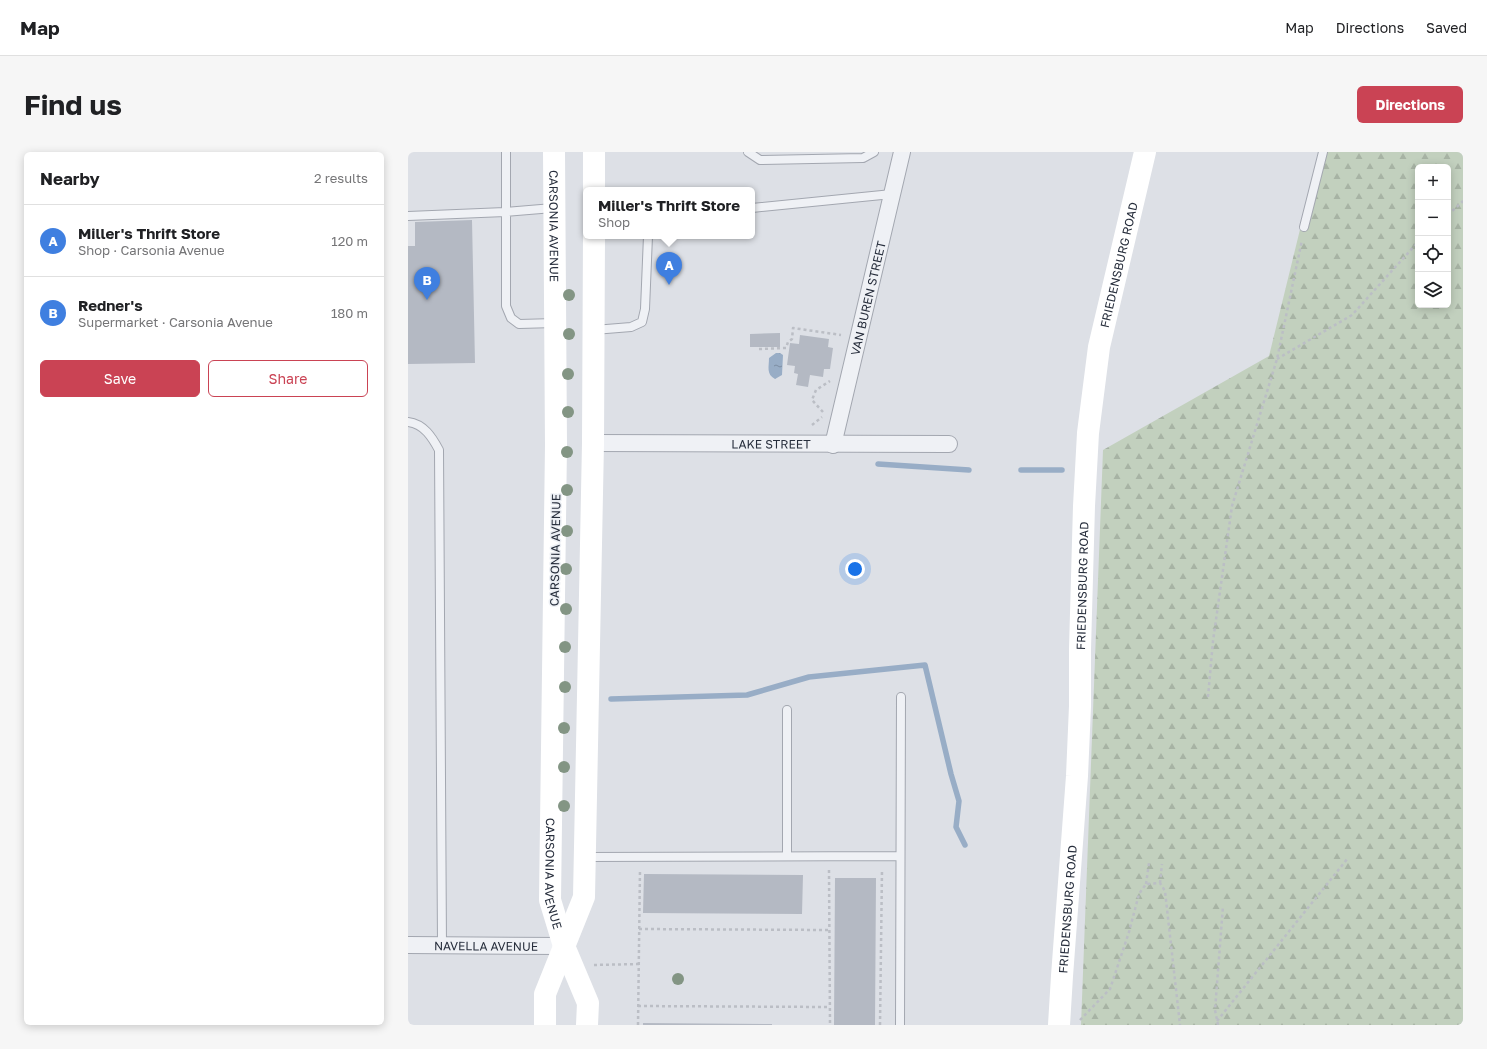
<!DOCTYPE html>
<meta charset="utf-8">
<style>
:root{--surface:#fff;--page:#f6f6f6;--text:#202124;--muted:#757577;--line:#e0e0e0;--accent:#ca4354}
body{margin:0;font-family:"Golos Text",sans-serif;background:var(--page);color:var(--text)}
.controls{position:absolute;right:12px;top:12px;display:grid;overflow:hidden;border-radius:6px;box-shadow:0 2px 10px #0003}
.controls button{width:36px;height:36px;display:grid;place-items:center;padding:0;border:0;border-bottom:1px solid var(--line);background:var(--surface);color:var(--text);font:20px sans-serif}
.you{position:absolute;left:447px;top:417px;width:14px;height:14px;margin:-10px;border:3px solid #fff;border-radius:50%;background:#1a73e8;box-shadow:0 0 0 6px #1a73e833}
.badge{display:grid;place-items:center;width:26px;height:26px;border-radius:50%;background:var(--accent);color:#fff;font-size:13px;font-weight:700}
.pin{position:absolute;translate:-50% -33px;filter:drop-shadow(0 1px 2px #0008)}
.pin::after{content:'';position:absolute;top:21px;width:14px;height:12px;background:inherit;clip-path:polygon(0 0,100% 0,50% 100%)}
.popup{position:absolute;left:175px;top:35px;width:172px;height:52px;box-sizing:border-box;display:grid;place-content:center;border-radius:6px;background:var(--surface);filter:drop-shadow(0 1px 3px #0005);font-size:13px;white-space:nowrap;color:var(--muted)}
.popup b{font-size:15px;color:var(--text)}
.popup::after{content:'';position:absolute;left:50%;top:100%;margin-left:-8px;border:8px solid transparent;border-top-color:var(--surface)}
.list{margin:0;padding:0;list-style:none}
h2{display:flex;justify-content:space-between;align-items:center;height:52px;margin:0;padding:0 16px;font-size:17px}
h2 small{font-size:13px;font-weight:400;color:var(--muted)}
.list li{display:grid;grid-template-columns:26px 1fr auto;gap:12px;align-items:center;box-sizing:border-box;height:72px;padding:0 16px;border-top:1px solid var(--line)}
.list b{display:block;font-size:15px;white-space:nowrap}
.list p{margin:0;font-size:13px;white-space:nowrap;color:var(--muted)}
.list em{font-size:13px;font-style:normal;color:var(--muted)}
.actions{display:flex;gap:8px;padding:12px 16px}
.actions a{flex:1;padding:9px 0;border:1px solid var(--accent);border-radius:6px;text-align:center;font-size:14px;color:var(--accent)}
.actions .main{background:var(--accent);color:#fff}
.icon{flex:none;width:22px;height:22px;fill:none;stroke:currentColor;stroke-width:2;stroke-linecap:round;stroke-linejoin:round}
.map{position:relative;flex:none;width:1055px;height:873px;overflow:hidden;border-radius:6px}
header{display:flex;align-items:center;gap:24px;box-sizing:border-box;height:56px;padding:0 20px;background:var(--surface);border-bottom:1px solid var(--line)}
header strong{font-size:19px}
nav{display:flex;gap:22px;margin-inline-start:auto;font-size:14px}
.intro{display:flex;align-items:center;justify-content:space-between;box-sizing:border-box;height:96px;padding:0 24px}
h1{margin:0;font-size:28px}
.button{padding:10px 18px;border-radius:6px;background:var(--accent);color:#fff;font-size:14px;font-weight:700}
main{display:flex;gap:24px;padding:0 24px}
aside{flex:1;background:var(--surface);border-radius:6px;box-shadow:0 2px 10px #0003}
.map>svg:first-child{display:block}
</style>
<header>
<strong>Map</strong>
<nav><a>Map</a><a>Directions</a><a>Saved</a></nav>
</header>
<div class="intro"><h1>Find us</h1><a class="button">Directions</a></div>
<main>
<aside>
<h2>Nearby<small>2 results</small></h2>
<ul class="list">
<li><span class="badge" style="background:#3f7fe0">A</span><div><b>Miller's Thrift Store</b><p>Shop · Carsonia Avenue</p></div><em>120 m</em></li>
<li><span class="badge" style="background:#3f7fe0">B</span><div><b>Redner's</b><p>Supermarket · Carsonia Avenue</p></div><em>180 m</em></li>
</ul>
<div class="actions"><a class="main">Save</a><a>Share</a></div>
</aside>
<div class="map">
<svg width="1055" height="873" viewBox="0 0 1055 873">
<defs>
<pattern id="forest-firs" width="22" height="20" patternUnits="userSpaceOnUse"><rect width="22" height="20" fill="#c2d0be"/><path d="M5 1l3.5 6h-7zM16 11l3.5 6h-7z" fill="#a7b3a4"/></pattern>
<pattern id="water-ripples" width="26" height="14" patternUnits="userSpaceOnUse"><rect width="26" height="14" fill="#98adc6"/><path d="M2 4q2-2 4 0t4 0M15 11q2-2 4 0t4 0" fill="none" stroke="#7c8da2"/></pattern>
</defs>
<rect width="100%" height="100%" fill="#dde0e6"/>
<path fill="url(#forest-firs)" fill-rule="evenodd" d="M911 0H1055V873H673L695 298 861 204ZM1010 15H1040V153H1010Z"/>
<path fill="url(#water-ripples)" d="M368 201H372L375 203 374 223 367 227C358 222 361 215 361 206Z"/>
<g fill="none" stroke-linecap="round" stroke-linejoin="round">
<path stroke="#98adc6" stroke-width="5.5" d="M470 312 561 318
M613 318H654
M203 547 339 543 401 525 517 513 543 622 551 649 548 675 557 693"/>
</g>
<path fill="#b4b9c3" d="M64 68 67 211 0 212V94H7V70Z
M372 181V195H342V182Z
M392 183 421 187 420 195 425 196 422 217H416L415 225 402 223 400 235 388 233 390 222 386 221 387 214 379 213 382 191 391 192Z
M236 722 395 723 394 762 235 761Z
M427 726H468L467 873H426Z
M235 871 364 872V873H235Z"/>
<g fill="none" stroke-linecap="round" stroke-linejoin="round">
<defs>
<path id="lane" d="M98 0V154L103 166 111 172 147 171
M340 0 352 8 455 6 466 0
M344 56 484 42
M0 64 97 60 145 56
M896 75 915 0
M186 178 223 175 234 170 237 157 240 84
M0 270C16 272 24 285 31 298L34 793
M379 704V558
M177 705 492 704
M492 873 493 545"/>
<g id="street">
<path id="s1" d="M185 291 541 292"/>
<path id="s2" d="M425 293 494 0"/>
<path id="s3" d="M0 793 156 794"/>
</g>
</defs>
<use href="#lane" stroke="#a3a7b0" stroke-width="10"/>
<use href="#street" stroke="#a3a7b0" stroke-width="18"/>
<path stroke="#bbbec5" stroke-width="2.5" stroke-dasharray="3 3" stroke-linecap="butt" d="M1040 63 1055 49
M351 197 378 196 380 190 384 187 385 176 433 183
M869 207 944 163 1010 90
M415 260 404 248 408 238 422 229
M404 273 414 265
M800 545 805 489 824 354 869 207 894 88
M421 718 422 873
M752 731 754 712
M738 732 741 711
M231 777 422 778
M186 813 231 812
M230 854 422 855
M672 868 702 837 721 780 731 742 738 732 752 731 757 739 772 873
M809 869 940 706
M230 873 232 717
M472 873 474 718
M810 873 807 858 815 754"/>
<use href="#lane" stroke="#eff1f5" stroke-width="8"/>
<use href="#street" stroke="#eff1f5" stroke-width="16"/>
<g stroke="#fff" stroke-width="22">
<path id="s4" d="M146 0 148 293 142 748 156 794 180 851 179 873"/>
<path d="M186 38V0"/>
<path d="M137 873V842L176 745 185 291 186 84"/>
<path id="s5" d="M651 873 654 824 669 624 672 554V497L676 354 680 281 691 195 737 0"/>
</g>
</g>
<g fill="#839584">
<circle cx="161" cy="143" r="6"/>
<circle cx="161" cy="182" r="6"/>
<circle cx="160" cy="222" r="6"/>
<circle cx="160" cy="260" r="6"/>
<circle cx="159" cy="300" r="6"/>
<circle cx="159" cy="338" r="6"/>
<circle cx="159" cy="379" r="6"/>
<circle cx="158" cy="417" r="6"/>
<circle cx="158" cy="457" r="6"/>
<circle cx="157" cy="495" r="6"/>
<circle cx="157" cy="535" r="6"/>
<circle cx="156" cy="576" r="6"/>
<circle cx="156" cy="615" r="6"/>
<circle cx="156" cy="654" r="6"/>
<circle cx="270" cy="827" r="6"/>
</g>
<g text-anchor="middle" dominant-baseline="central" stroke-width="3" stroke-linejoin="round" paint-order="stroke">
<g font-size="12" fill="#272e3c" stroke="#eceff4">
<text stroke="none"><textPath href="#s4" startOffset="74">CARSONIA AVENUE</textPath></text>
<text stroke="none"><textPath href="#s5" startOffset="764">FRIEDENSBURG ROAD</textPath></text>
<text stroke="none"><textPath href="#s2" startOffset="151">VAN BUREN STREET</textPath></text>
<text stroke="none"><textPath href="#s1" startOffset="178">LAKE STREET</textPath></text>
<text transform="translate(147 398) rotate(-89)">CARSONIA AVENUE</text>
<text stroke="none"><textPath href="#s5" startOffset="440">FRIEDENSBURG ROAD</textPath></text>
<text stroke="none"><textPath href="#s4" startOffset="722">CARSONIA AVENUE</textPath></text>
<text stroke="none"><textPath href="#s5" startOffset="116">FRIEDENSBURG ROAD</textPath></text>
<text stroke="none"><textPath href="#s3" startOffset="78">NAVELLA AVENUE</textPath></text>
</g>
</g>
</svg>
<div class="controls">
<button>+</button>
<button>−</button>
<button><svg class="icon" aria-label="locate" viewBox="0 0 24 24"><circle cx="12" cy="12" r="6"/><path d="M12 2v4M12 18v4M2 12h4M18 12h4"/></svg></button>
<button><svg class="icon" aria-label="layers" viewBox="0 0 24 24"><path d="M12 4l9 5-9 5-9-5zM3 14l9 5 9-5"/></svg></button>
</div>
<div class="you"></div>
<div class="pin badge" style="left:261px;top:133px;background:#3f7fe0">A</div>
<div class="popup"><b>Miller's Thrift Store</b>Shop</div>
<div class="pin badge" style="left:19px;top:148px;background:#3f7fe0">B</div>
</div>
</main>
